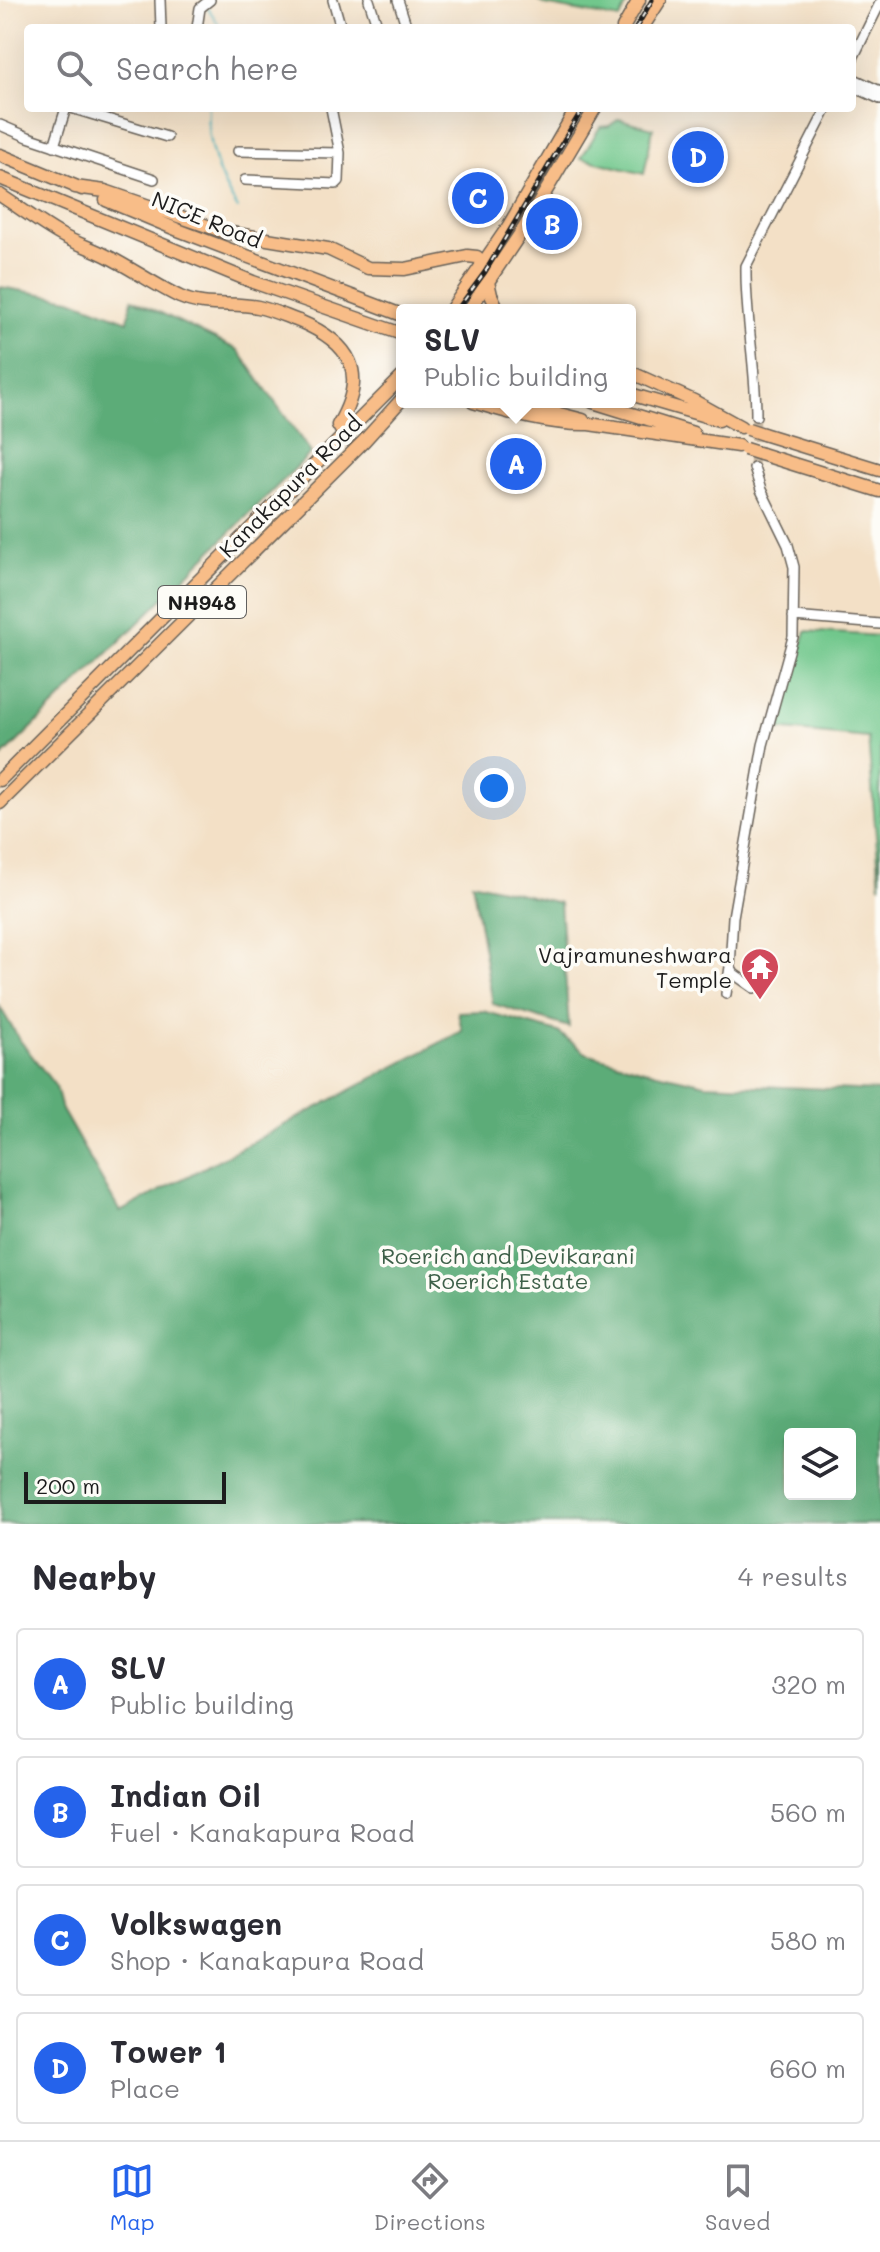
<!DOCTYPE html>
<meta charset="utf-8">
<style>
:root{--surface:#fff;--page:#f7f7f7;--text:#2b2b33;--muted:#7c7c81;--line:#e1e1e2;--accent:#2563eb}
body{margin:0;font-family:Mali,sans-serif;background:var(--page);color:var(--text)}
.controls{position:absolute;right:24px;bottom:24px;display:grid;overflow:hidden;border-radius:8px;box-shadow:0 8px 32px #0002}
.controls button{width:72px;height:72px;display:grid;place-items:center;padding:0;border:0;border-bottom:2px solid var(--line);background:var(--surface);color:var(--text);font:40px sans-serif}
.scale{position:absolute;left:24px;bottom:20px;width:202px;box-sizing:border-box;padding-left:8px;border:4px solid #1c1c1c;border-top:0;font-size:22px;line-height:28px;white-space:nowrap;color:#1c1c1c;-webkit-text-stroke:6px #fdfcf7;paint-order:stroke}
.you{position:absolute;left:494px;top:788px;width:28px;height:28px;margin:-20px;border:6px solid #fff;border-radius:50%;background:#1a73e8;box-shadow:0 0 0 12px #1a73e833}
.badge{display:grid;place-items:center;width:52px;height:52px;border-radius:50%;background:var(--accent);color:#fff;font-size:26px;font-weight:700}
.pin{position:absolute;translate:-50% -50%;border:4px solid #fff;box-shadow:0 2px 8px #0006}
.popup{position:absolute;left:396px;top:304px;width:240px;height:104px;box-sizing:border-box;display:grid;place-content:center;border-radius:8px;background:var(--surface);filter:drop-shadow(0 2px 6px #0005);font-size:26px;white-space:nowrap;color:var(--muted)}
.popup b{font-size:30px;color:var(--text)}
.popup::after{content:'';position:absolute;left:50%;top:100%;margin-left:-16px;border:16px solid transparent;border-top-color:var(--surface)}
.list{margin:0;padding:0;list-style:none}
h2{display:flex;justify-content:space-between;align-items:center;height:104px;margin:0;padding:0 32px;font-size:34px}
h2 small{font-size:26px;font-weight:400;color:var(--muted)}
.list li{display:grid;grid-template-columns:52px 1fr auto;gap:24px;align-items:center;box-sizing:border-box;height:112px;margin:0 16px 16px;padding:0 16px;border:2px solid var(--line);border-radius:8px}
.list b{display:block;font-size:30px;white-space:nowrap}
.list p{margin:0;font-size:26px;white-space:nowrap;color:var(--muted)}
.list em{font-size:26px;font-style:normal;color:var(--muted)}
.icon{flex:none;width:44px;height:44px;fill:none;stroke:currentColor;stroke-width:2;stroke-linecap:round;stroke-linejoin:round}
.map{position:relative;flex:none;width:880px;height:1524px;overflow:hidden}
.search{position:absolute;background:var(--surface);box-shadow:0 8px 32px #0002;left:24px;right:24px;top:24px;height:88px;display:flex;align-items:center;gap:20px;box-sizing:border-box;padding:0 28px;border-radius:8px;color:var(--muted);font-size:30px}
.sheet{height:616px;background:var(--surface)}
nav{display:flex;justify-content:space-around;align-items:center;box-sizing:border-box;height:112px;border-top:2px solid var(--line);background:var(--surface);font-size:22px;color:var(--muted)}
nav a{display:grid;justify-items:center;gap:4px}
nav .on{color:var(--accent)}
.map>svg:first-child{display:block}
</style>
<div class="map">
<svg width="880" height="1524" viewBox="0 0 880 1524">
<rect width="100%" height="100%" fill="#fdfcf7"/>
<filter id="ink" filterUnits="userSpaceOnUse"><feTurbulence type="fractalNoise" baseFrequency=".0125" numOctaves="2"/><feDisplacementMap in="SourceGraphic" scale="16" xChannelSelector="R" yChannelSelector="G"/><feConvolveMatrix kernelMatrix="1 2 1 2 8 2 1 2 1" color-interpolation-filters="sRGB"/></filter>
<filter id="wash" filterUnits="userSpaceOnUse"><feTurbulence type="fractalNoise" baseFrequency=".006" numOctaves="4" result="noise"/><feDisplacementMap in="SourceGraphic" scale="32" xChannelSelector="R" yChannelSelector="G"/><feGaussianBlur stdDeviation="1.8" result="paint"/><feColorMatrix in="noise" values="0 0 0 0 0 0 0 0 0 0 0 0 0 0 0 0 0 1.4 0 .05"/><feComposite in="paint" operator="in"/></filter>
<g filter="url(#wash)">
<rect width="100%" height="100%" fill="#f3e0c6"/>
<path fill="#71c78c" stroke="#467254" stroke-width="2" d="M537 0H629L620 19 545 5Z
M619 119 653 128 644 174 581 158 600 127 609 126Z
M806 631 880 636V886L868 738 776 729Z"/>
<path fill="#5cac78" stroke="#3c644a" stroke-width="2" fill-rule="evenodd" d="M0 287 71 299 128 321 132 299 238 350 311 453 0 759Z
M472 882 560 903 569 1027 493 1004Z
M0 1007 19 1039 56 1087 62 1110 120 1212 462 1031 458 1012 483 1011 558 1032 586 1053 644 1070 706 1084 880 1091V1524H0ZM790 1434H850V1494H790Z"/>
<g fill="none" stroke-linecap="round" stroke-linejoin="round">
<path stroke="#41b0bc" stroke-width="2" d="M208 8 221 28
M208 108C205 143 219 180 238 209"/>
</g>
</g>
<g filter="url(#ink)">
<g fill="none" stroke-linecap="round" stroke-linejoin="round">
<path stroke="#c8b9a4" stroke-width="9" stroke-dasharray="9 4.5" stroke-linecap="butt" d="M754 468 756 416"/>
<defs>
<path id="minor" d="M160 0 161 28
M333 0 341 28
M369 0 378 28
M398 0 407 28
M197 28 200 8 210 0
M852 60 880 3
M852 78 880 91
M852 86 880 99
M71 108 167 137
M0 125 28 137 154 179
M54 146 66 108
M238 151 340 153
M245 180 336 184 339 181 340 153 331 108
M756 416C756 366 745 316 746 266L827 108
M754 468 761 490 788 545 794 567 793 637 763 745 733 917 730 967 734 974 754 988
M793 617 880 624
M726 994 730 967"/>
<path id="highway" d="M623 28 639 0
M642 28 660 0
M0 155 82 189
M0 178 253 282 402 334
M75 187 105 191 225 232 328 249 368 268 405 269 467 256 477 257 484 264 491 295 498 310
M0 195C20 208 40 223 61 235 75 243 91 248 105 255 131 268 155 285 180 297 205 308 233 302 258 307 272 310 285 316 299 321 351 343 369 373 338 425L344 435
M106 200 178 230 402 315
M451 310 508 227 577 108
M469 310 524 228 595 108
M630 372 694 401 741 427
M630 394 719 420
M473 402C510 413 550 425 589 424L738 446
M513 402 583 420
M593 402 693 433
M763 434 880 470
M761 454 880 491
M0 780 402 377
M0 803 364 441 402 399"/>
</defs>
<use href="#minor" stroke="#676158" stroke-width="12"/>
<use href="#highway" stroke="#676158" stroke-width="15"/>
<use href="#minor" stroke="#fff" stroke-width="9"/>
<use href="#highway" stroke="#f8bd88" stroke-width="12"/>
<defs>
<path id="rail" d="M636 28 652 0
M457 310 485 272 583 108"/>
</defs>
<use href="#rail" stroke="#1c1c1c" stroke-width="5"/>
<use href="#rail" stroke="#fdfcf7" stroke-width="2" stroke-dasharray="6" stroke-linecap="butt"/>
<defs>
<path id="highway-bridge" d="M748 429 763 434
M745 449 761 454"/>
</defs>
<use href="#highway-bridge" stroke="#676158" stroke-width="15" stroke-linecap="butt"/>
<use href="#highway-bridge" stroke="#f8bd88" stroke-width="12"/>
</g>
</g>
<defs>
<symbol id="temple-pin" viewBox="-11 -11 22 30"><path d="M0 17L-7.5 6A9.5 9.5 0 1 1 7.5 6Z" fill="#d1495b" stroke="#fdfcf7"/><path d="M0-6L5-2H3V0L6.5 2.5H4V6H1.5V3h-3V6H-4V2.5H-6.5L-3 0V-2H-5Z" fill="#fff"/></symbol>
</defs>
<g fill-rule="evenodd">
<use href="#temple-pin" x="738" y="945" width="44" height="60"/>
</g>
<g text-anchor="middle" dominant-baseline="central" stroke-width="7" stroke-linejoin="round" paint-order="stroke">
<rect fill="#fdfcf7" stroke="#605f5e" stroke-width="2" x="158" y="586" width="88" height="32" rx="6"/>
<g font-size="20" font-weight="bold" fill="#1c1c1c">
<text x="202" y="602">NH948</text>
</g>
<g font-size="22" fill="#1c1c1c" stroke="#fdfcf7">
<text transform="translate(207 219) rotate(22)">NICE Road</text>
<text transform="translate(290 486) rotate(-45)">Kanakapura Road</text>
</g>
<g font-size="22" fill="#1c1c1c" stroke="#fdfcf7" text-anchor="end">
<text x="732" y="954">Vajramuneshwara<tspan x="732" dy="25">Temple</tspan></text>
</g>
<g font-size="22" fill="#3e6049" stroke="#fdfcf7">
<text x="508" y="1255">Roerich and Devikarani<tspan x="508" dy="25">Roerich Estate</tspan></text>
</g>
</g>
</svg>
<div class="controls">
<button><svg class="icon" aria-label="layers" viewBox="0 0 24 24"><path d="M12 4l9 5-9 5-9-5zM3 14l9 5 9-5"/></svg></button>
</div>
<div class="scale">200 m</div>
<div class="you"></div>
<div class="pin badge" style="left:516px;top:464px">A</div>
<div class="popup"><b>SLV</b>Public building</div>
<div class="pin badge" style="left:552px;top:224px">B</div>
<div class="pin badge" style="left:478px;top:198px">C</div>
<div class="pin badge" style="left:698px;top:157px">D</div>
<div class="search"><svg class="icon" aria-label="search" viewBox="0 0 24 24"><circle cx="10" cy="10" r="6"/><path d="M15 15l6 6"/></svg>Search here</div>
</div>
<section class="sheet">
<h2>Nearby<small>4 results</small></h2>
<ul class="list">
<li><span class="badge">A</span><div><b>SLV</b><p>Public building</p></div><em>320 m</em></li>
<li><span class="badge">B</span><div><b>Indian Oil</b><p>Fuel · Kanakapura Road</p></div><em>560 m</em></li>
<li><span class="badge">C</span><div><b>Volkswagen</b><p>Shop · Kanakapura Road</p></div><em>580 m</em></li>
<li><span class="badge">D</span><div><b>Tower 1</b><p>Place</p></div><em>660 m</em></li>
</ul>
</section>
<nav>
<a class="on"><svg class="icon" aria-label="map" viewBox="0 0 24 24"><path d="M3 6l6-2 6 2 6-2v14l-6 2-6-2-6 2zM9 4v14M15 6v14"/></svg>Map</a>
<a><svg class="icon" aria-label="directions" viewBox="0 0 24 24"><path d="M12 3l9 9-9 9-9-9zM9 14v-3h6M13 9l2 2-2 2"/></svg>Directions</a>
<a><svg class="icon" aria-label="saved" viewBox="0 0 24 24"><path d="M7 4h10v16l-5-4-5 4z"/></svg>Saved</a>
</nav>
